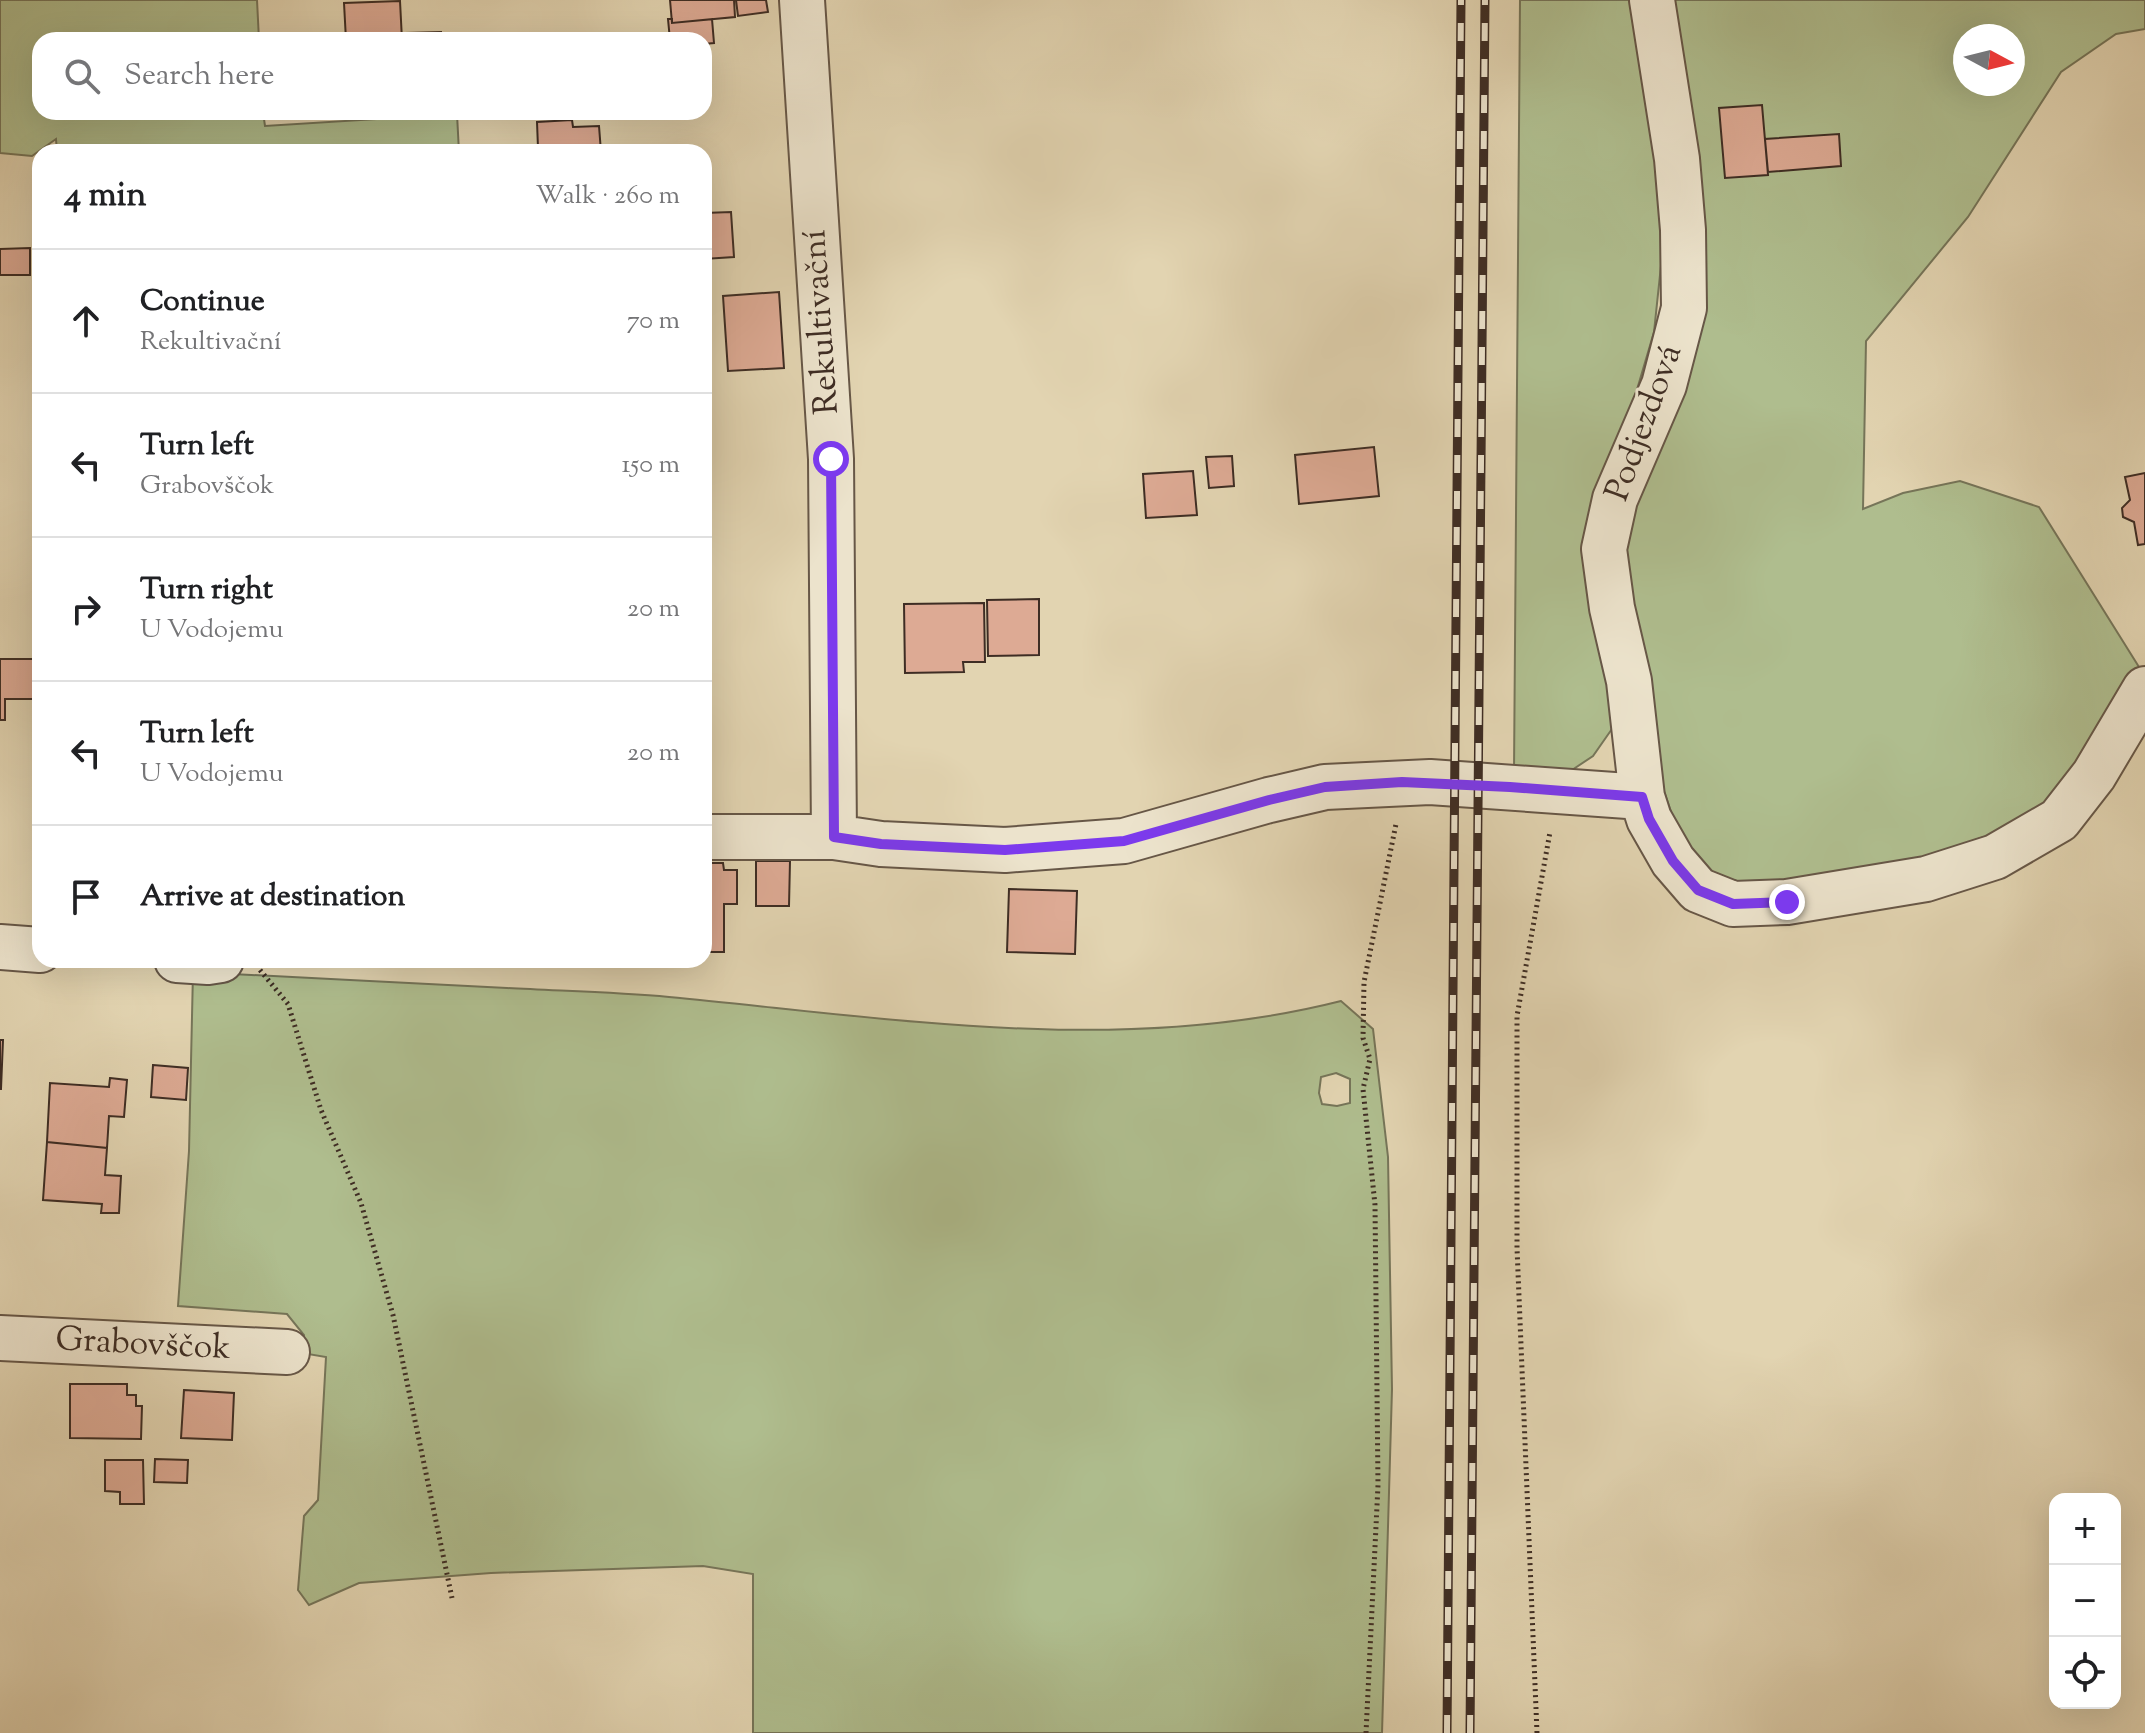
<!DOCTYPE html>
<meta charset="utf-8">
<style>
:root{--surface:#fff;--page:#f2f2f2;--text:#202124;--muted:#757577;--line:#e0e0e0}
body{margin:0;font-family:"Sorts Mill Goudy",serif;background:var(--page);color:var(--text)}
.controls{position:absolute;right:24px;bottom:24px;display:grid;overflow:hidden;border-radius:16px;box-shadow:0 8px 32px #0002}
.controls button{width:72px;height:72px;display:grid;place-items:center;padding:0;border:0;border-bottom:2px solid var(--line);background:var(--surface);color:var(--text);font:40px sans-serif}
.compass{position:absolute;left:1953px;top:24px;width:72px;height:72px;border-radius:50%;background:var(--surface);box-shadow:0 8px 32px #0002;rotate:97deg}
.stop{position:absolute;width:24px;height:24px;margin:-18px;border:6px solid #7c3aed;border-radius:50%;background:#fff}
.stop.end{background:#7c3aed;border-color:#fff;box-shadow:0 2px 8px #0008}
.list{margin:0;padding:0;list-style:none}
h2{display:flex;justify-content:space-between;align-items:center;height:104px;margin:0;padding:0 32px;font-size:34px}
h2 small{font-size:26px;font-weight:400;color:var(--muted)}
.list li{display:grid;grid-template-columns:52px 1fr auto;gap:24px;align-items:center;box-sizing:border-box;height:144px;padding:0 32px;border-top:2px solid var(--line)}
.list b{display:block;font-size:30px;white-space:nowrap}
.list p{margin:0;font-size:26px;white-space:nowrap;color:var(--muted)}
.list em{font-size:26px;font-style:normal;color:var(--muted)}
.icon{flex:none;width:44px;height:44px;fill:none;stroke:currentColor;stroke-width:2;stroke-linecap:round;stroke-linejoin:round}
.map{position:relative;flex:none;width:2145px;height:1733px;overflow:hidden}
.search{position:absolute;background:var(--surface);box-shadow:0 8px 32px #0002;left:32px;top:32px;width:680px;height:88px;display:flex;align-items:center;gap:20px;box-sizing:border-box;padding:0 28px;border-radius:24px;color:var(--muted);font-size:30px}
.panel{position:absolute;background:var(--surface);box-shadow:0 8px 32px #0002;left:32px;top:144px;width:680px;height:824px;border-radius:24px}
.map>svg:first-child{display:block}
</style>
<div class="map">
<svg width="2145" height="1733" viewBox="0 0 2145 1733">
<rect width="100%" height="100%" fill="#e2d4b1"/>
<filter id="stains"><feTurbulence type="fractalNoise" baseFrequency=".0025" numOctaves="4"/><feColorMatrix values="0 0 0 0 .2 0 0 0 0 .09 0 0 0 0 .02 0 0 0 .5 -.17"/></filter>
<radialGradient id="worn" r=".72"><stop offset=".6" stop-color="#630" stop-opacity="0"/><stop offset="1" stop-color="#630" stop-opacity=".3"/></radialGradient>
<path fill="#afbd8e" stroke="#767559" stroke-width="2" fill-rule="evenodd" d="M0 0H257L259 40H40V112H263L265 126 457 114 459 152H57L56 139 32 156 0 153Z
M1520 0H1632L1655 131 1664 237 1654 332 1631 410 1614 726 1593 756 1566 774 1514 773Z
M1668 0H2145V29L2116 34 2061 72 1968 217 1866 341 1863 509 1903 493 1960 481 2039 507 2144 675 2042 817 1902 865 1831 876 1738 885 1688 862 1643 729 1624 623 1625 508 1694 355ZM1965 36H2013V84H1965Z
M193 972C298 977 402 983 507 988 561 991 615 992 669 997 892 1018 1120 1057 1341 1001L1373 1029 1388 1157 1392 1389 1382 1733H753V1574L703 1566 491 1573 359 1583 309 1605 298 1590 304 1516 318 1500 326 1357 302 1353 304 1335 287 1314 178 1306 189 1151ZM1336 1073 1350 1079V1103L1337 1106 1322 1104 1319 1093 1321 1077Z"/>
<path fill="#ddaa94" stroke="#3e2d24" stroke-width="2" d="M670 0H734L735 17 672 23Z
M736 0H766L768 12 738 16Z
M400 1 402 40H346L344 3Z
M668 19H672V23L712 19 714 43 704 44V40H670Z
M441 32V40H406V33Z
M1762 105 1768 175 1725 178 1719 108Z
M572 120 573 127 599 126 601 152H572L571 146 538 148 537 122Z
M1839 134 1841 166 1768 172 1765 139Z
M731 212 734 257 704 259V213Z
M30 248V275H0V249Z
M779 292 784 368 728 371 723 296Z
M1374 447 1379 496 1299 504 1295 455Z
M1232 456 1234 486 1209 488 1206 457Z
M1193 471 1197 515 1146 518 1143 474Z
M2145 473V544L2138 545 2134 522 2123 517 2122 508 2130 500 2125 477Z
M1039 599V655L988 656 987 600Z
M984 603 985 662H963L964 672 905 673 904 604Z
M0 659H35L36 699H5V720H0Z
M756 861H790L789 906H756Z
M704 863H723L724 870H737V904H724V952H704Z
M1009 889 1077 891 1075 954 1007 952Z
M437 960H500V964L436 963Z
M0 1040H3L1 1089H0Z
M153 1065 188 1068 186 1100 151 1097Z
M110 1078 127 1080 124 1117 109 1116 107 1148 47 1142 50 1083 109 1087Z
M47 1142 107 1148 105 1175 121 1176 119 1213H101L102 1204 43 1200Z
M70 1384H127V1395H136V1406H142L141 1439 70 1438Z
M184 1390 234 1393 232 1440 181 1438Z
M155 1459 188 1460 187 1483 154 1482Z
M105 1460H143L144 1504H120V1492L105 1491Z"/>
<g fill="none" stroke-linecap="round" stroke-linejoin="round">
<defs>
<path id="minor" d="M802 0 831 459 834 837
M1652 0 1677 159 1683 230 1684 308 1664 385 1615 499 1604 549 1612 608 1629 681 1642 797 1649 819 1673 861 1698 890 1733 904 1787 902 1926 879 1995 857 2059 820 2094 775 2145 689
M704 837H834L881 844 1005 850 1124 841 1269 800 1325 787 1430 782 1642 797
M0 947 40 950
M177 960 208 962 221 960
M0 1338 287 1352"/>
</defs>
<use href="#minor" stroke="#675747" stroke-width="48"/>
<path stroke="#3e2d24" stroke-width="5" stroke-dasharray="2 4" stroke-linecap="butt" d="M260 970 288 1004 321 1110 361 1203 393 1315 452 1598
M1366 1733 1378 1485 1375 1205 1363 1089 1370 1059 1363 1038 1364 982 1396 824
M1537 1733 1517 1248V1016L1550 832"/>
<use href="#minor" stroke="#ece3cc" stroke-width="44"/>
<defs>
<path id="rail" d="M1447 1733 1461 0
M1470 1733 1485 0"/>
</defs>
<use href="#rail" stroke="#3e2d24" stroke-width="9"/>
<use href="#rail" stroke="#ece3cc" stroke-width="6" stroke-dasharray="18" stroke-linecap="butt"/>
</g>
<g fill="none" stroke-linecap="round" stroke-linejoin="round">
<path stroke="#7c3aed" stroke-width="10" d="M831 459 834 837 881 844 1005 850 1124 841 1269 800 1325 787 1402 782 1510 787 1642 797 1649 819 1673 861 1698 890 1733 904 1787 902"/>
</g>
<g text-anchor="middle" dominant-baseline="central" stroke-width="6" stroke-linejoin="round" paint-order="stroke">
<g font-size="34" fill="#3e2d24" stroke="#ece3cc">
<text transform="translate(822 322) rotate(-94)">Rekultivační</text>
<text transform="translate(1645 423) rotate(-70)">Podjezdová</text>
<text transform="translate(143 1345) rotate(3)">Grabovščok</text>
</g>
</g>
<rect width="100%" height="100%" filter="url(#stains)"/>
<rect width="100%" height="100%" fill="url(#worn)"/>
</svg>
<div class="controls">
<button>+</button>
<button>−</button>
<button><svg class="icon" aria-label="locate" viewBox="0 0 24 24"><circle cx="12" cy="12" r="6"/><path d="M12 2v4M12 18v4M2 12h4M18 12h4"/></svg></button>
</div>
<svg class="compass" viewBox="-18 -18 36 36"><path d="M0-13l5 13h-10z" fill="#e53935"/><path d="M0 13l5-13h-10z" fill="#757577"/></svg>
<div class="stop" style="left:831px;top:459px"></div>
<div class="stop end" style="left:1787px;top:902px"></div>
<div class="search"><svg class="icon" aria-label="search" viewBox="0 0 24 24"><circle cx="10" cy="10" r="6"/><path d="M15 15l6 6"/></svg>Search here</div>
<section class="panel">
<h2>4 min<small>Walk · 260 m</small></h2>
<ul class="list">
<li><svg class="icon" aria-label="ahead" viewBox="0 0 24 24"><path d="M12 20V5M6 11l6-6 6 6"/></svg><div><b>Continue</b><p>Rekultivační</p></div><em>70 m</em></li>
<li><svg class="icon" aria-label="left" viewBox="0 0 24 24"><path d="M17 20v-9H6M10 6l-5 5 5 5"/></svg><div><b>Turn left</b><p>Grabovščok</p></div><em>150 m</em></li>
<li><svg class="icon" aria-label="right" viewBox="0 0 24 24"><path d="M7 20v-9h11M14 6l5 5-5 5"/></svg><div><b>Turn right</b><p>U Vodojemu</p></div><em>20 m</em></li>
<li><svg class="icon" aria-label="left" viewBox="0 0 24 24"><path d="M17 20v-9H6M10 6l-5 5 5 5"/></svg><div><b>Turn left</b><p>U Vodojemu</p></div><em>20 m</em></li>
<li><svg class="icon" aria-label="arrive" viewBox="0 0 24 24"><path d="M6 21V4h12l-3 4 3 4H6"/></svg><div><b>Arrive at destination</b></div></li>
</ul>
</section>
</div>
